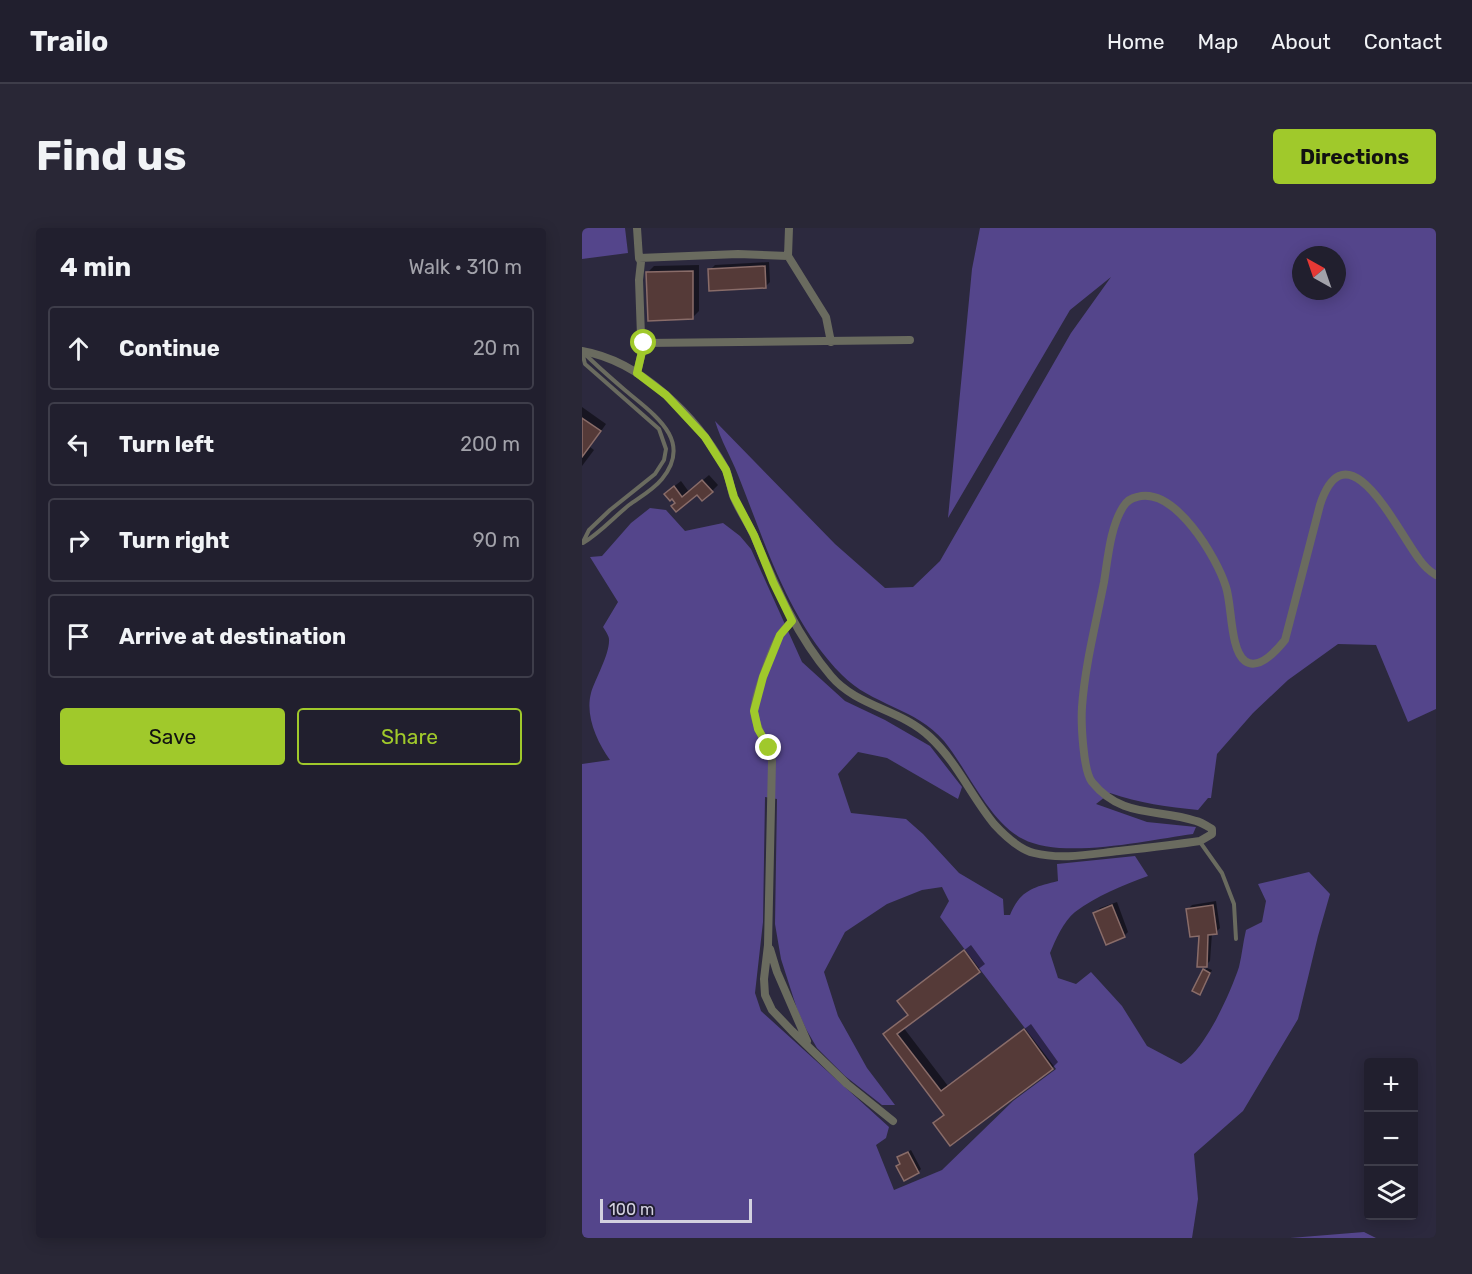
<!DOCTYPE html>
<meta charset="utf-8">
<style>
:root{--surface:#211f2e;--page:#292736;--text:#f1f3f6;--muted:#a2a2aa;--line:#3e3d4a;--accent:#a0c92b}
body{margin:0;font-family:Rubik,sans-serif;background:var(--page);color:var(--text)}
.controls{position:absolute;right:18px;bottom:18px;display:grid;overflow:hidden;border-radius:6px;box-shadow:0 3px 15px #0003}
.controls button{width:54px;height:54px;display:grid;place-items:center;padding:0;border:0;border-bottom:2px solid var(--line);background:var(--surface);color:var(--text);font:30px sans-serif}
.compass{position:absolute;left:710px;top:18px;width:54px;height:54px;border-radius:50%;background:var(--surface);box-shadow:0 3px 15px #0003;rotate:320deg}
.scale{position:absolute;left:18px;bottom:15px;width:152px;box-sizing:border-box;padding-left:6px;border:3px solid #d3d1df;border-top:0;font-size:16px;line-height:21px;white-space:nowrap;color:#d3d1df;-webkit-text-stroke:4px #221f33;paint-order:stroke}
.stop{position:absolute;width:18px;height:18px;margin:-14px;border:4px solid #a0c92b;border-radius:50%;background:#fff}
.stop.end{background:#a0c92b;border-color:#fff;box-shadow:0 2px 6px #0008}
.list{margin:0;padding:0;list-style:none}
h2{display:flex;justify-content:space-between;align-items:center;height:78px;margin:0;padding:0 24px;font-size:26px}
h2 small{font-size:20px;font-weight:400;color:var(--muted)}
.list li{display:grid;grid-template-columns:39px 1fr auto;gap:18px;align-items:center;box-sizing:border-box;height:84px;margin:0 12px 12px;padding:0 12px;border:2px solid var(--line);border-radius:6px}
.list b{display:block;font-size:22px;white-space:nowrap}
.list em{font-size:20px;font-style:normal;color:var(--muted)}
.actions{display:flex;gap:12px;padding:18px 24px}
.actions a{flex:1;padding:14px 0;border:2px solid var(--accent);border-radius:6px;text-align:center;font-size:21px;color:var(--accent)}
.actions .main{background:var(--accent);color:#111}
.icon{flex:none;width:33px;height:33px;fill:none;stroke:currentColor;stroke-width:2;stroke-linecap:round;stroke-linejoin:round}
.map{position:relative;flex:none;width:854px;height:1010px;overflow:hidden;border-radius:6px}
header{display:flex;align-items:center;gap:36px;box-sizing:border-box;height:84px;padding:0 30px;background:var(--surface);border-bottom:2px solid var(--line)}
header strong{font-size:28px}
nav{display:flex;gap:33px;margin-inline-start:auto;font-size:21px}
.intro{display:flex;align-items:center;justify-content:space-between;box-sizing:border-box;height:144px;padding:0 36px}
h1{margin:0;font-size:42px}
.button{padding:15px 27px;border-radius:6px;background:var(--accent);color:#111;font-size:21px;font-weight:700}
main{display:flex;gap:36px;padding:0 36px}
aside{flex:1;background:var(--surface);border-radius:6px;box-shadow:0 3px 15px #0003}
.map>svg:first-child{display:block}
</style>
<header>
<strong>Trailo</strong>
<nav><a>Home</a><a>Map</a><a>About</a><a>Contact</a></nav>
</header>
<div class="intro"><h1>Find us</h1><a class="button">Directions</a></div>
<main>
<aside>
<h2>4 min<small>Walk · 310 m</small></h2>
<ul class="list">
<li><svg class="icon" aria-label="ahead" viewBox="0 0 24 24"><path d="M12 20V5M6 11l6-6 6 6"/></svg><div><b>Continue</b></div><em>20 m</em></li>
<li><svg class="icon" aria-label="left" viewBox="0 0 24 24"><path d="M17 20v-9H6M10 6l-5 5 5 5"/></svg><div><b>Turn left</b></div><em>200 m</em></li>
<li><svg class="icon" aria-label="right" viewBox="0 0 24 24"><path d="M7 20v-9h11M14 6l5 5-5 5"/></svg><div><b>Turn right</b></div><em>90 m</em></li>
<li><svg class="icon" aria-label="arrive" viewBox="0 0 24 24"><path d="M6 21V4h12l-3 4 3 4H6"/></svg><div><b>Arrive at destination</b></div></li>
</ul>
<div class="actions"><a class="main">Save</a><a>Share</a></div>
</aside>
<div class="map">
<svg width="854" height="1010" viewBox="0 0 854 1010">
<rect width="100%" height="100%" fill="#2c293e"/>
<path fill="#54458b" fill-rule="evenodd" d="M0 0H43L46 25 0 31Z
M398 0H854V481L826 494 794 417 756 416 706 452 671 485 635 526 629 570H626L616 582C586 579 557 575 528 565L514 576 565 594 614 599 611 606C567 612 480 632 441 611 408 595 385 541 362 513 334 480 289 477 260 447 206 392 184 317 156 247 149 229 139 213 133 193L253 316 303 360 331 359 358 333 489 105 529 49 488 82 366 290 390 41ZM719 27H755V63H719Z
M68 280 84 282 103 303 141 295 158 308 169 321 220 434 263 473 303 492 348 518 380 559 376 571 305 530 276 524 256 546 269 585 324 591 341 606 377 645 421 671 422 687H428C438 662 452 659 476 653L475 636 553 628 566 648C541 657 514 668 493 684 481 694 474 711 468 725L476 750 494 756 509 744 540 778 565 818 599 836C623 822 648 766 657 739 660 727 661 714 664 702L680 694 684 673 676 656 727 644 748 666 736 708 716 791 661 883 612 926 616 971 610 1010H0V536L28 532C15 514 3 488 9 465 13 451 28 426 27 411 27 408 23 402 21 399L36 374 8 329 20 328 49 295ZM183 569 195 571 193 696 199 731 215 781 224 801 235 820 263 848 300 877H313L285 840 256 788 242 744 263 704 305 676 340 662 360 659 367 673 358 689 474 841 431 873 360 942 312 962 294 917 304 910 307 899 179 783 173 765 181 694Z
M782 1004 794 1010H708Z"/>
<path fill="#0007" d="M187 34 188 54 184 58 128 42 133 37Z
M117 37V83L110 90 66 44 72 38Z
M0 179 24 196 8 219 12 222 0 238Z
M127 247 136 257 130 263 115 265 95 275 90 260 99 253 107 264Z
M634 673 638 700 634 704 630 705 628 733 624 737 618 706 606 681 610 677Z
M535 674 546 704 542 708 513 685 518 680Z
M389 717 403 736 321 799 366 858 449 796 476 834 470 840 353 895 363 886 303 806 327 786 317 773Z
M625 740 630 742 620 762 622 742Z
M329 922 339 941 336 944 319 935 316 930Z"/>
<path fill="#553a38" stroke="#896c69" stroke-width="1.5" d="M183 38 184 60 127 63 126 41Z
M111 43V91L66 93 64 44Z
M0 190 19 203 0 229Z
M120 252 131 264 120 273 115 267 94 284 89 278 93 275 90 271 88 273 82 266 92 258 100 269Z
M530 677 543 709 524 717 511 685Z
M631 677 635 706 626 707 625 739H615L617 708 608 709 604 681Z
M382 722 398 744 315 806 359 863 442 801 471 841 368 918 351 895 362 887 301 806 326 787 315 773Z
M621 741 628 745 618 767 610 763Z
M326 924 337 945 322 953 314 938 318 936 315 929Z"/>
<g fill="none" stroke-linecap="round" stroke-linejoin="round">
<path stroke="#6a6b5f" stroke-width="4" d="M0 124 3 136 77 201 84 221 82 232 73 246 28 282 7 302 1 314
M1 315C18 305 31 290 47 277 58 269 71 262 80 251 112 212 71 186 44 163 30 151 16 139 3 126
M618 614 640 645 652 676 654 711"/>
<path stroke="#6a6b5f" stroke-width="8" d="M55 0 57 30 59 34 57 52 59 108 62 115 55 145
M207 0 206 28 244 89 249 114
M57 30 156 26 206 28
M62 115 328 112
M0 123C59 133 115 189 143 240 148 249 148 260 152 270 158 284 167 296 173 310 194 359 214 407 249 448 275 479 319 481 348 509 375 534 389 568 412 596 422 607 437 621 452 625 480 632 509 626 537 623 564 620 591 617 618 613L630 606V601C625 598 619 594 614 593 576 580 540 591 510 554 501 543 499 494 500 479 503 437 514 395 522 354 526 330 528 300 541 279 544 274 549 270 555 269 593 258 635 330 644 359 650 377 648 422 663 433 677 443 695 422 703 412L738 277C765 194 816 304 837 331 842 338 847 343 854 347
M210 393C206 397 201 402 198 407 190 420 172 470 172 484 174 502 186 516 190 533L186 717 182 751 183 767 190 782 210 803 265 856 311 893
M188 721 195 744 225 813"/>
</g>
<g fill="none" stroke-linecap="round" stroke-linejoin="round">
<path stroke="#a0c92b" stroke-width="8" d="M62 115 55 145 84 167 123 209 144 242 152 269 172 307 191 354 210 393 198 407 181 449 172 483 176 501 187 520"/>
</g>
</svg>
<div class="controls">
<button>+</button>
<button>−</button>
<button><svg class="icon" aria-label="layers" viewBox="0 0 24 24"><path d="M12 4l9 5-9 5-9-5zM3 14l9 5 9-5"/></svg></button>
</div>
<svg class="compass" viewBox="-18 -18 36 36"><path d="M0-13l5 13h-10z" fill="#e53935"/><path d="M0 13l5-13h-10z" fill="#a2a2aa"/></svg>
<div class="scale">100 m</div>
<div class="stop" style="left:62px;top:115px"></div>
<div class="stop end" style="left:187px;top:520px"></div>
</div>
</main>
